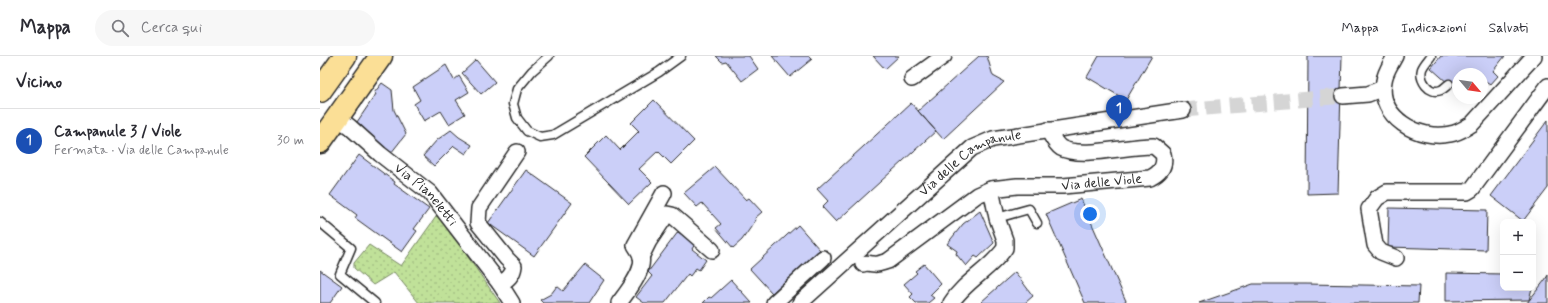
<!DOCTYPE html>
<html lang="it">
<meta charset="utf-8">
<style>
:root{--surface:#fff;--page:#f7f7f7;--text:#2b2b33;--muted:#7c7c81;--line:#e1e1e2;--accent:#2b2b2b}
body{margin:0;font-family:Mynerve,sans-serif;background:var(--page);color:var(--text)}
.controls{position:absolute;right:12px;bottom:12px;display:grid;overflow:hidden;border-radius:8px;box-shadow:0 4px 16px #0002}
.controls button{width:36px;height:36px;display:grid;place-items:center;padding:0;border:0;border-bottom:1px solid var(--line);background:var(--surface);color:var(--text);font:20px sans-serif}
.compass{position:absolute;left:1132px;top:12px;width:36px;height:36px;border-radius:50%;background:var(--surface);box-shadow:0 4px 16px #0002;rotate:119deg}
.you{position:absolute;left:770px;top:158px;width:14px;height:14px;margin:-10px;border:3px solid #fff;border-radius:50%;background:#1a73e8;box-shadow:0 0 0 6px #1a73e833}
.badge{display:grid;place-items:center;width:26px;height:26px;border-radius:50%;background:var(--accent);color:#fff;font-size:13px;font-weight:700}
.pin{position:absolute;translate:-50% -33px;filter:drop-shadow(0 1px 2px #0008)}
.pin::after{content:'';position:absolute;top:21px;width:14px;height:12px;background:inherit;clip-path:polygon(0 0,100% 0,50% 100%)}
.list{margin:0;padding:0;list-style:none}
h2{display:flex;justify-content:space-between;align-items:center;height:52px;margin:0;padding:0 16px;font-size:17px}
h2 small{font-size:13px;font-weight:400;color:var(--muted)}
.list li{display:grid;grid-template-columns:26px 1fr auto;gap:12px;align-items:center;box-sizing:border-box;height:64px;padding:0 16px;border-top:1px solid var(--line)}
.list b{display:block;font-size:15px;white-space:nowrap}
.list p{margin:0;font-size:13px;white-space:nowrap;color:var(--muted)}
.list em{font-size:13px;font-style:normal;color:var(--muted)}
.icon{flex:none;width:22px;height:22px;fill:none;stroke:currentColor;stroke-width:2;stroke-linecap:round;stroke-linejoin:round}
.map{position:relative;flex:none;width:1228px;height:247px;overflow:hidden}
header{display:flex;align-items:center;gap:24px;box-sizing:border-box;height:56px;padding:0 20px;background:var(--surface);border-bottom:1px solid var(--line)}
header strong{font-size:19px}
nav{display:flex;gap:22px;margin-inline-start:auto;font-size:14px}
.search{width:280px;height:36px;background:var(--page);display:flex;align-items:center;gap:10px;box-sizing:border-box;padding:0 14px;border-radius:22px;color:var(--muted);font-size:15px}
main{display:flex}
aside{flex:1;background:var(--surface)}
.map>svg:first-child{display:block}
</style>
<header>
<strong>Mappa</strong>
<div class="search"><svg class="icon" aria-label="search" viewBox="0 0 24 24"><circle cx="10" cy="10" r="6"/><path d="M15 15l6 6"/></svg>Cerca qui</div>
<nav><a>Mappa</a><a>Indicazioni</a><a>Salvati</a></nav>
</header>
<main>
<aside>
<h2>Vicino<small></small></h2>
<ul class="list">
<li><span class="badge" style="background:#1a4fb4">1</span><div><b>Campanule 3 / Viole</b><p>Fermata · Via delle Campanule</p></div><em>30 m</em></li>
</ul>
</aside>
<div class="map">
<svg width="1228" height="247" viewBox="0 0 1228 247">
<defs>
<pattern id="garden-dots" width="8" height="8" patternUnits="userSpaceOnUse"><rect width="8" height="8" fill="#c0e199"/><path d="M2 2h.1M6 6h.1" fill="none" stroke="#a5c184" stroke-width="1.8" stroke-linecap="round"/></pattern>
</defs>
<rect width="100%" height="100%" fill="#fff"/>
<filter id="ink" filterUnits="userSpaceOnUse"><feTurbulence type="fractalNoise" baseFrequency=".025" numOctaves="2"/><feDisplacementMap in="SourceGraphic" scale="8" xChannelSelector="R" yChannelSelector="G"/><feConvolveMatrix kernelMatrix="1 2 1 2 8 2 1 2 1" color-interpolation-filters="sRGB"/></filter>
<g filter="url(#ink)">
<path fill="url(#garden-dots)" stroke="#768662" d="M118 158 180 247H99L74 216 53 229 34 212V207L49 189 81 210Z"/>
<path fill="#cbcff8" stroke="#2b2b2b" d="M396 0H429L438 13 422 25 406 5 402 6Z
M452 0H489L492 3 470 21Z
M553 0H579L565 13Z
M659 0H667L673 20 684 26 623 83 598 55Z
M779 0H832L806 44 767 21Z
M988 0H1022L1018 137 987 138Z
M1121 0H1185L1173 15 1178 20 1170 29 1164 25 1162 28V18H1138V36L1111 12Z
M156 4 175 26 161 38 142 17Z
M126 9 134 24 139 20 149 36 136 44 145 58 129 68 121 55 104 65 94 48 100 44 93 31Z
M62 27 72 34 74 54 86 78 71 97 37 66 56 38 54 37Z
M334 44 374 85 351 108 338 95 319 113 332 126 309 148 264 101 286 79 300 94 319 75 311 67Z
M591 47 616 75 516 166 502 151 508 145 497 133Z
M1228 64V132L1203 165 1171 140Z
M131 74 139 81 152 89 146 98 134 90 114 110 103 100 117 84Z
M39 99 75 126 74 128 109 153 94 173 97 175 82 196 35 162 37 159 10 139Z
M395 111 426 144 429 142 442 156 435 162 436 164 422 184 413 192 396 172 401 168 382 147 377 151 364 137Z
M206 114 252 147 214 200 168 167Z
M761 143 806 245 802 247H765L726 158Z
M1069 152 1167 154 1166 194 1068 191Z
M660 155 674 187 658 202 655 200 646 210 636 198 637 195 627 188 643 168Z
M478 169 500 194 452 237 430 213Z
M358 176 375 188 372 193 386 204 379 214 376 212 370 220 368 218 345 247H324L316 241 332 220 328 216Z
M604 208 621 228 610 239 614 242 608 247H596L590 241 593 238 584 228 597 217 595 215Z
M265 209 284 224 269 247H223L220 244 231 238 237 230 243 235Z
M0 214 22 230 10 247H0Z
M695 216 713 240 705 247H662L661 246Z
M1126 217 1183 218V232H1212L1209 244 1126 245Z
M1228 219V247H1207L1225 224Z
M411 224 432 247H383L389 241 391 242Z
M933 228H986L1099 230 1098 247H879Z"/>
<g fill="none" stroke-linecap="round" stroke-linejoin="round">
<path stroke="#d5d5d5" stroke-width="15" stroke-dasharray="15 8" stroke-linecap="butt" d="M863 54 1023 40"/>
<defs>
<path id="service" d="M229 0 212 15 197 33 193 48 197 62 207 75 220 81 233 79 339 16 361 0
M1111 0C1108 4 1104 8 1102 13 1099 24 1109 39 1121 34 1124 33 1126 30 1129 28
M677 162 709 153 717 167
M0 166 31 192 20 218 55 247"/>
<g id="minor">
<path d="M1075 0C1071 8 1065 16 1064 25 1057 61 1099 85 1130 78 1138 77 1145 72 1152 68L1214 0"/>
<path d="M592 23 624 0"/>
<path d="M1023 40 1048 38 1063 32"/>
<path id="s1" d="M18 62 30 71 60 98 110 137 180 228 192 247"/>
<path id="s2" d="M671 133 697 130H743L830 122C840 117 846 110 843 98L834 90C809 89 762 103 741 92 735 88 732 81 728 74"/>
<path d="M321 201 329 185 347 158 352 159 392 194"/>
<path d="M1076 202 1061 196 1055 189 1049 153 1057 142 1067 136H1147L1152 133 1228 30"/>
<path d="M543 208C548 206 549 208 554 208 559 209 563 206 568 205L657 139 671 133 677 162 685 184V192C671 213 645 225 631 247"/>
<path d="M180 228C188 223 193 219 194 210L187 203 158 167 159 152 197 96"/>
<path d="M299 247C307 236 325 215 321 200 320 197 317 192 315 189L344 137"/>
<path d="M454 247 503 202"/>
<path id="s3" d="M480 247 652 92 673 83 863 54"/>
</g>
<path id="primary" d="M0 35 25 0
M0 86 61 0"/>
</defs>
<use href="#service" stroke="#2b2b2b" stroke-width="11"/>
<use href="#minor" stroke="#2b2b2b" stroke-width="18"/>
<use href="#primary" stroke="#2b2b2b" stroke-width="25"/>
<use href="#service" stroke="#fff" stroke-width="8"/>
<use href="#minor" stroke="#fff" stroke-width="15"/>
<use href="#primary" stroke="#fbdf96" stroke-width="22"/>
</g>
</g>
<g text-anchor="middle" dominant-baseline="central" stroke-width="3" stroke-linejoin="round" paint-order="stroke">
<g font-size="14" fill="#2b2b2b" stroke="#fff">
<text stroke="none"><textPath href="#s3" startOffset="223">Via delle Campanule</textPath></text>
<text stroke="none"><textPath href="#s2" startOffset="111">Via delle Viole</textPath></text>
<text stroke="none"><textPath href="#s1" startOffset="117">Via Pianeletti</textPath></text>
</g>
</g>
</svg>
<div class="controls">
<button>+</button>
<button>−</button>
</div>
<svg class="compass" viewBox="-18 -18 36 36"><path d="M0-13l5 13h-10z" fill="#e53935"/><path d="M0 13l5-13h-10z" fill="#7c7c81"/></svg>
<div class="you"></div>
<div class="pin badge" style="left:799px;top:72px;background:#1a4fb4">1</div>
</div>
</main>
